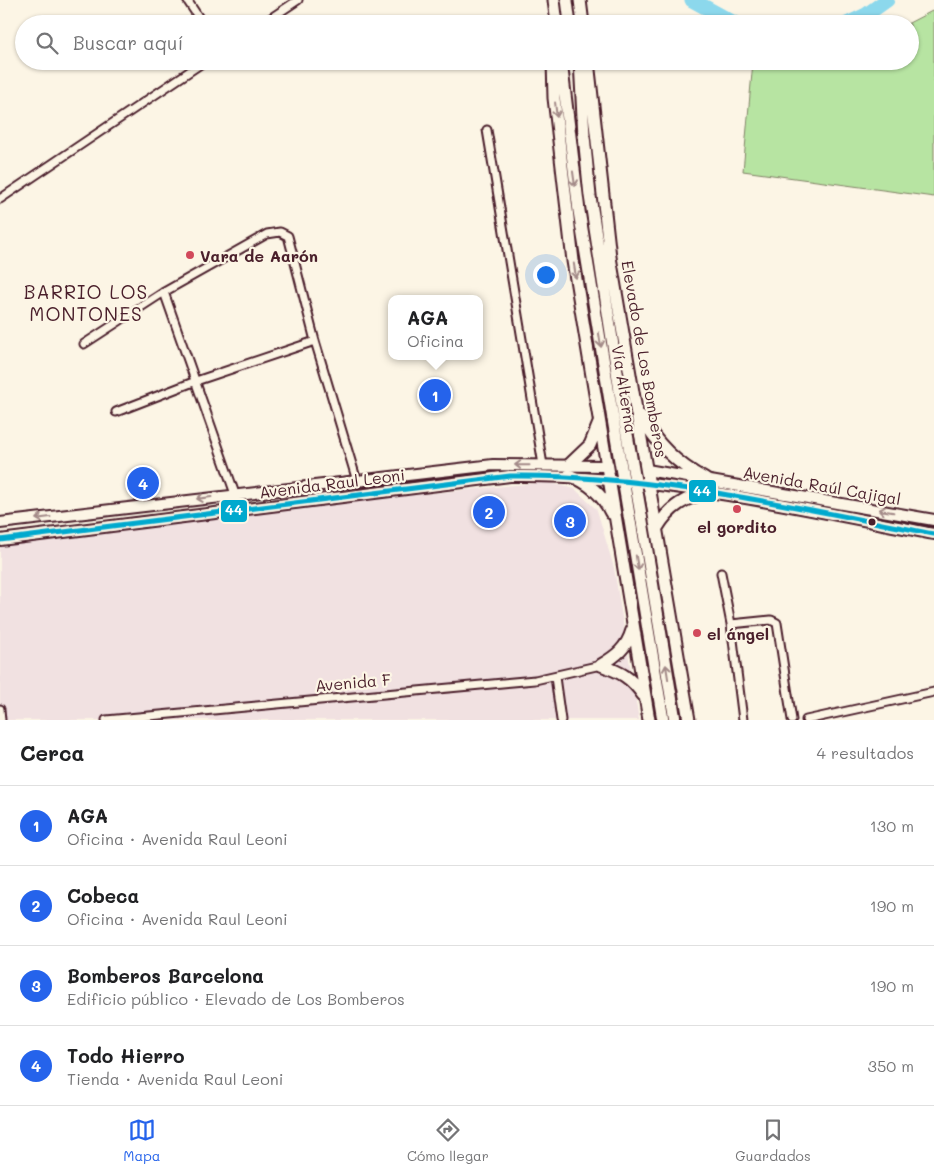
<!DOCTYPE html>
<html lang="es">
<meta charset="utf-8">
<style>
:root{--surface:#fff;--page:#f6f6f6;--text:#202124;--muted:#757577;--line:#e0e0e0;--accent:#2563eb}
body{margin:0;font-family:Mali,sans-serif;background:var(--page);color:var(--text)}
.you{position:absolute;left:545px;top:274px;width:18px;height:18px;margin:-12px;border:4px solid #fff;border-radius:50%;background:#1a73e8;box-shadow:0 0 0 8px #1a73e833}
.badge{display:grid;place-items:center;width:32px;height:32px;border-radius:50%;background:var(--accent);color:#fff;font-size:16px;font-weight:700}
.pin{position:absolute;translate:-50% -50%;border:2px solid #fff;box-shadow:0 1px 5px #0006}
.popup{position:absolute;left:388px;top:295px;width:95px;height:65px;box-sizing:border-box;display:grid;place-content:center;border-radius:10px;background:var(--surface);filter:drop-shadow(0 1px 4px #0005);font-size:16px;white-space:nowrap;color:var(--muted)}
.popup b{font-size:19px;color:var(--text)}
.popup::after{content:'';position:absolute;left:50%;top:100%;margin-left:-10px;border:10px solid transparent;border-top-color:var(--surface)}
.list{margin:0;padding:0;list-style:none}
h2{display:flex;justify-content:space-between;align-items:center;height:65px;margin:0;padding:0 20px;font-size:21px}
h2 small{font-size:16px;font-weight:400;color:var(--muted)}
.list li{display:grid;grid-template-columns:32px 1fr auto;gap:15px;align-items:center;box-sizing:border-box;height:80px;padding:0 20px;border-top:1px solid var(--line)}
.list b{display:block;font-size:19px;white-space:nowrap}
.list p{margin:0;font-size:16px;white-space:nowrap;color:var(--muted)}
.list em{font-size:16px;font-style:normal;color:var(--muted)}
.icon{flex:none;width:28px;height:28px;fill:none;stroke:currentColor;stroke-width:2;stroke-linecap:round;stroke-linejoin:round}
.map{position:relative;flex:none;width:934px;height:720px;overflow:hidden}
.search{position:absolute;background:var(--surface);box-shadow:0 1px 4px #0004;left:15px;right:15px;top:15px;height:55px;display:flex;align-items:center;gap:12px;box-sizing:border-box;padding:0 18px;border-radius:28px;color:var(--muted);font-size:19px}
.sheet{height:385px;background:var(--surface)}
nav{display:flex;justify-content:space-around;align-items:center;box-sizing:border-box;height:70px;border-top:1px solid var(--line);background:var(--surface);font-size:14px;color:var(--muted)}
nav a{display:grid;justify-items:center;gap:2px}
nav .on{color:var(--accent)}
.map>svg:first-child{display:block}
</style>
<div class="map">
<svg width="934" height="720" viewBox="0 0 934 720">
<rect width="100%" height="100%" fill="#fcf5e5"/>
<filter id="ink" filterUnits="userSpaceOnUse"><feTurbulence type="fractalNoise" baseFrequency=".02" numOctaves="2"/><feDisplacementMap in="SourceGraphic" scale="10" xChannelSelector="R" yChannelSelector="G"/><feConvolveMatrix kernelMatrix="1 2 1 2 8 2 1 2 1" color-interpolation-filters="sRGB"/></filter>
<g filter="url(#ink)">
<path fill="#f1e1e1" d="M547 482 575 489 597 510 614 568 639 720H0V547L276 508Z"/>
<path fill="#b7e4a2" stroke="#808266" d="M934 10V197L743 171 753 62 910 61V24H907Z"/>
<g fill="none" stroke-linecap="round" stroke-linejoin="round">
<path stroke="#8cd8ec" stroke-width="15" d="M692 0 736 24
M847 24 866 15 887 0"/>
<defs>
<path id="minor" d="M187 0 203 24
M262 24 298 0
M487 130 543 465
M0 199 205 61
M164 292 235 494
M84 344 164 292 267 234 280 232 288 236 315 341 357 481
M116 412 196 381 315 341
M721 573 731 624 743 720
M731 624 771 620 777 623 792 720
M555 677 561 720
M0 709 1 720
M106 720 535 680 601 665
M806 720 934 692"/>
<path id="secondary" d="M0 523 493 465 606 466 647 470 934 520
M0 540 510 476C653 474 794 507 934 534"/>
<path id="trunk" d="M554 0 557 24
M580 0 583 24
M553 61 554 98 573 261 649 720
M561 61 579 211 613 419
M580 61 584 136 590 196 624 417
M588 61 610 257 689 720
M641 416C656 444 677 464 705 479
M569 465 590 445 599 423
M569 475C589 483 602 494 611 513
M629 515 663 720
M641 515 675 720
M657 528C670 506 686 497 711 492
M601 665C620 672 631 677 643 695
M601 665C616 656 627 648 632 630"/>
</defs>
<use href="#minor" stroke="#4a1f2b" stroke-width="11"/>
<use href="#secondary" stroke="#4a1f2b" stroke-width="14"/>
<use href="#trunk" stroke="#4a1f2b" stroke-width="15"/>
<use href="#minor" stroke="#fcf5e5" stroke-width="7"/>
<use href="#secondary" stroke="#fcf5e5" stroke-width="10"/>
<use href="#trunk" stroke="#fcf5e5" stroke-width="11"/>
<defs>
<path id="trunk-bridge" d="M624 417 641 515
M613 419 629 515"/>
</defs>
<use href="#trunk-bridge" stroke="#4a1f2b" stroke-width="15" stroke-linecap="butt"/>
<use href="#trunk-bridge" stroke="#fcf5e5" stroke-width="11"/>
<defs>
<path id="bus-1" d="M0 540 510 476C653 474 794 507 934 534"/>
</defs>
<use href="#bus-1" stroke="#fcf5e5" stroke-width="9"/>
<use href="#bus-1" stroke="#00a9ce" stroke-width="5"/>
</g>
<defs><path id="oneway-shaft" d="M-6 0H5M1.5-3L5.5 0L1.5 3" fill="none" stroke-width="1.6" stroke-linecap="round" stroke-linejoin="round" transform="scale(1.25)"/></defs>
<g stroke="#a38a88">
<use href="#oneway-shaft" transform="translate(556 110) rotate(83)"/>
<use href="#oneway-shaft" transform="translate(574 179) rotate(82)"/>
<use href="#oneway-shaft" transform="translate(575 271) rotate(81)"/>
<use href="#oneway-shaft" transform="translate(600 340) rotate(81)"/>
<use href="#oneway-shaft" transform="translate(522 465) rotate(-179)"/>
<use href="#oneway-shaft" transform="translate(204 498) rotate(173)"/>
<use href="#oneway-shaft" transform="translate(886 511) rotate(-170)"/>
<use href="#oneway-shaft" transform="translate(43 518) rotate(173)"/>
<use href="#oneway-shaft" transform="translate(637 563) rotate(81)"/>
<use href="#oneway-shaft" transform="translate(667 672) rotate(-99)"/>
</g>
</g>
<g fill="#d1495b" stroke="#fcf5e5" stroke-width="2">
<circle cx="190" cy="255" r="5"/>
<circle cx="737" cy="509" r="5"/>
<circle cx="697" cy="633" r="5"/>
</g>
<circle fill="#4a1f2b" stroke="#fcf5e5" stroke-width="2" cx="872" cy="522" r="4.5"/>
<g text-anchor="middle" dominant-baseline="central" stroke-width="4.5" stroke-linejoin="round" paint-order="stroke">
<g font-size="16" font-weight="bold" fill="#4a1f2b" stroke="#fcf5e5" text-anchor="start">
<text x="200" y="255">Vara de Aarón</text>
<text x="737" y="526" text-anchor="middle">el gordito</text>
<text x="707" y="633">el ángel</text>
</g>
<g font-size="16" fill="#4a1f2b" stroke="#fcf5e5">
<text transform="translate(645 359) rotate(80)">Elevado de Los Bomberos</text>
<text transform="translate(625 389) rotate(81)">Vía Alterna</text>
<text transform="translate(332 483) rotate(-7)">Avenida Raul Leoni</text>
<text transform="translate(822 485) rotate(10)">Avenida Raúl Cajigal</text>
<text transform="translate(353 682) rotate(-5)">Avenida F</text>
</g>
<g font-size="19" letter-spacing="1" fill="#4a1f2b" stroke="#fcf5e5">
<text x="86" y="291">BARRIO LOS<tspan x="86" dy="22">MONTONES</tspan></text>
</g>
</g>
<g stroke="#fcf5e5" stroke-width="2">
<rect x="688" y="479" width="29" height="24" rx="5" fill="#00a9ce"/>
<rect x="220" y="499" width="28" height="24" rx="5" fill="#00a9ce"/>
</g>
<g font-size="14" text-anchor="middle" font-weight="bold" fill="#fff">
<text x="702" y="496">44</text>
<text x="234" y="515">44</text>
</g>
</svg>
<div class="you"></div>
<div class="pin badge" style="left:435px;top:395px">1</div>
<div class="popup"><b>AGA</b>Oficina</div>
<div class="pin badge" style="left:489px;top:512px">2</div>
<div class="pin badge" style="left:570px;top:521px">3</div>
<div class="pin badge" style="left:143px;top:483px">4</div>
<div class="search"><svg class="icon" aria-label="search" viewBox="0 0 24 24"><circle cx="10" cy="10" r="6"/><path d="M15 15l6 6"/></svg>Buscar aquí</div>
</div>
<section class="sheet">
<h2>Cerca<small>4 resultados</small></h2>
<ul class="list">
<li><span class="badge">1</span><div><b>AGA</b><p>Oficina · Avenida Raul Leoni</p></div><em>130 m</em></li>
<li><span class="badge">2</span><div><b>Cobeca</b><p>Oficina · Avenida Raul Leoni</p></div><em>190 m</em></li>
<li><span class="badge">3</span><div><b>Bomberos Barcelona</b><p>Edificio público · Elevado de Los Bomberos</p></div><em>190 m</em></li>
<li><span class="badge">4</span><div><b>Todo Hierro</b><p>Tienda · Avenida Raul Leoni</p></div><em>350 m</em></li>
</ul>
</section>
<nav>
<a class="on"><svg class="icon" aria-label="map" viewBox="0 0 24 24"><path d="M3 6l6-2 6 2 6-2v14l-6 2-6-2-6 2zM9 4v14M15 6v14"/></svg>Mapa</a>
<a><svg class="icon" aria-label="directions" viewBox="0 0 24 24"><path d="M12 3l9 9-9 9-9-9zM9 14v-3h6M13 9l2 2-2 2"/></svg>Cómo llegar</a>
<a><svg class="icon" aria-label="saved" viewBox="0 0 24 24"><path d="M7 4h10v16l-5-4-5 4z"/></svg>Guardados</a>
</nav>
